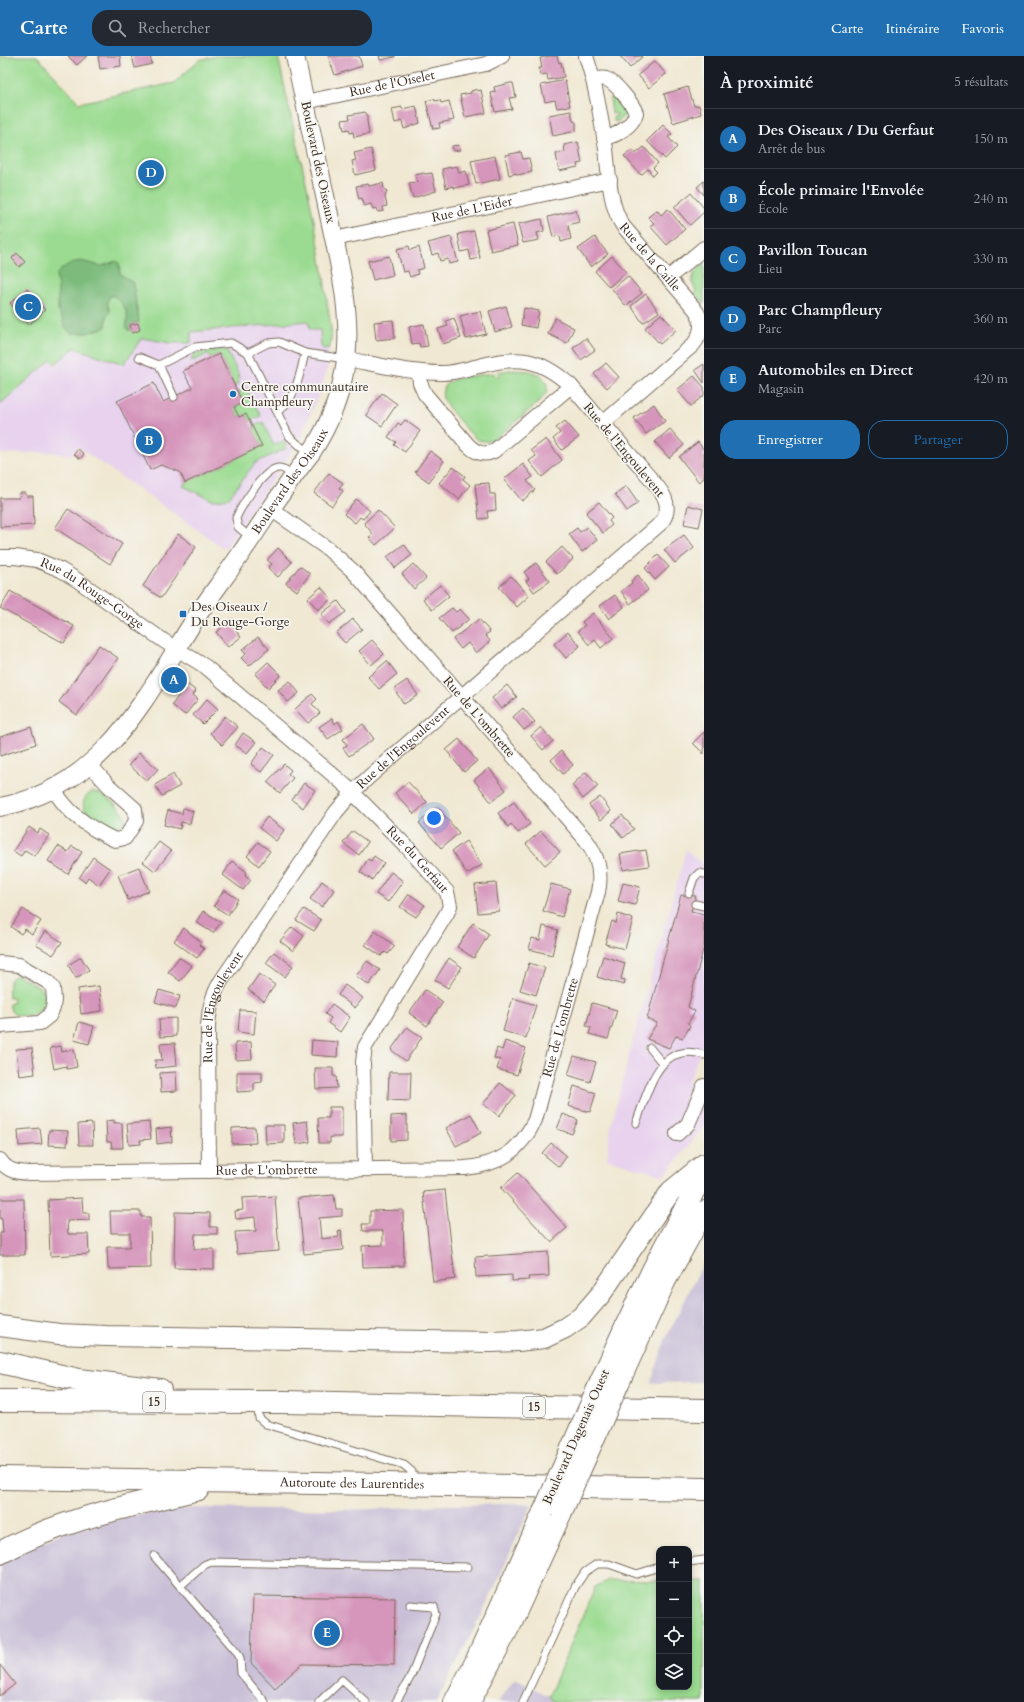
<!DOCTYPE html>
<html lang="fr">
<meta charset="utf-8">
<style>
:root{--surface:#171b24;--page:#242831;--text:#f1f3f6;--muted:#9ea1a6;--line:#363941;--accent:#1f6fb2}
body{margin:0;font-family:Cardo,serif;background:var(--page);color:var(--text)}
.controls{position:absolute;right:12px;bottom:12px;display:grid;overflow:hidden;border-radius:8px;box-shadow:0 2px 6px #0003}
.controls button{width:36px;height:36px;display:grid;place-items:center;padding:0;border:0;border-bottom:1px solid var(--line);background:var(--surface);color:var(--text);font:20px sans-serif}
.you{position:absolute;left:434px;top:762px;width:14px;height:14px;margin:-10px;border:3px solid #fff;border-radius:50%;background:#1a73e8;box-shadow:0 0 0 6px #1a73e833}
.badge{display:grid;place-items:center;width:26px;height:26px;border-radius:50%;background:var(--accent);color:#fff;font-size:13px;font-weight:700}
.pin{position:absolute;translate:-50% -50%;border:2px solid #fff;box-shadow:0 1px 4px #0006}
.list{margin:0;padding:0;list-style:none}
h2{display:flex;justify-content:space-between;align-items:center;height:52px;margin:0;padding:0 16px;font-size:17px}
h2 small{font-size:13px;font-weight:400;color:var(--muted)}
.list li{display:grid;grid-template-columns:26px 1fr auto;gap:12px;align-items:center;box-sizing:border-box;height:60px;padding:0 16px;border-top:1px solid var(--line)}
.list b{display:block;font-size:15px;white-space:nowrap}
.list p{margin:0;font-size:13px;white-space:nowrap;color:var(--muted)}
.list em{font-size:13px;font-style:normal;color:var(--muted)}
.actions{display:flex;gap:8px;padding:12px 16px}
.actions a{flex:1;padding:9px 0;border:1px solid var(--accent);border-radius:16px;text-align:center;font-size:14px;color:var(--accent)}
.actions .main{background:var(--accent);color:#fff}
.icon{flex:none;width:22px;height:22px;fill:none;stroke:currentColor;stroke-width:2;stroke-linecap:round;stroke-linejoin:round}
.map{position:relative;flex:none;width:704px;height:1646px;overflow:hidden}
header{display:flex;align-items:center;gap:24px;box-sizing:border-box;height:56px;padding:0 20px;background:var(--accent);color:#fff}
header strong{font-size:19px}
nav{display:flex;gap:22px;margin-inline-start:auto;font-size:14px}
.search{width:280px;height:36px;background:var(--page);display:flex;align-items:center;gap:10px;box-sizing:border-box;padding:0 14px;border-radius:16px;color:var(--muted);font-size:15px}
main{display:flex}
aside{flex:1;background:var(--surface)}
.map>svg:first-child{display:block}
</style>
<header>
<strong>Carte</strong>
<div class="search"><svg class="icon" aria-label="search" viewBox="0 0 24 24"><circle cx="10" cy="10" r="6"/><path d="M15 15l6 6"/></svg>Rechercher</div>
<nav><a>Carte</a><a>Itinéraire</a><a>Favoris</a></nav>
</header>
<main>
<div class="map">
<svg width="704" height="1646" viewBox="0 0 704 1646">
<rect width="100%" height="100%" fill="#f6f6f2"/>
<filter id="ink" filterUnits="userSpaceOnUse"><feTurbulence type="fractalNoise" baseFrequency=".025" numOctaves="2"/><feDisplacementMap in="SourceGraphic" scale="8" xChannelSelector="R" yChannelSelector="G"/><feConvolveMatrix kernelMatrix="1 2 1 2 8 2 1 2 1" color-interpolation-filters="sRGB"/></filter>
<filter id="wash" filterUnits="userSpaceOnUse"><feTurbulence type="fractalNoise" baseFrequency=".012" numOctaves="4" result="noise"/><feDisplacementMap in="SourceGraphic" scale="16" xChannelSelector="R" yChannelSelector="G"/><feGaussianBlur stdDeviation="0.9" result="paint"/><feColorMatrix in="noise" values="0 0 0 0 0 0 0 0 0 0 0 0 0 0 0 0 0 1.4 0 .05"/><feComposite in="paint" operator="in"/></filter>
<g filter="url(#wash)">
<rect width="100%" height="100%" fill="#f0e8d2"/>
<path fill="#e8d2ee" d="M308 265 320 274 321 291 323 293 329 292 327 312 321 333 302 378 285 406 225 493 78 391 71 399 49 396 0 398V348L51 304 55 308 74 292 124 308 142 282 170 287H191V277Z
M686 794 704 809V987L687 1029 704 1035V1070L664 1120 607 1103 611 1070 629 999Z"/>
<path fill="#c9bfd7" d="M704 1206V1326L651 1327 665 1284Z
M532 1448 488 1546 436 1646H0V1507L60 1478 137 1459 195 1452 355 1454 443 1449Z
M515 1623 549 1640 554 1646H498Z"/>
<path fill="#9bdb91" stroke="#6b8258" d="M0 0H37L79 47 174 27 199 4 216 0H278C295 84 319 168 328 253 330 265 334 282 329 292L323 293 321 291 320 274H310L308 265 191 276V287H170L142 282 124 308 74 292 55 308 51 304 0 348Z
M613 41 626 57 625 59 617 66 614 65 613 61 617 60 616 57 612 58 610 42Z
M704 207V248L694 237 696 235C688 223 695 215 704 207Z
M226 293 239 319 238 327 235 331 219 298 210 302 208 298 191 306 193 299 197 297Z
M510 314 529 315 541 319 547 328V336L539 346 496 382C491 385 484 386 478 384 471 380 445 349 443 342 441 336 444 329 449 326 460 320 482 319 494 317L496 321H499L498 316Z
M246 332 261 360 250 365 246 358 239 361 234 351 243 347 238 336Z
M263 366 273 388 284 385 287 392 255 407 231 439 228 442 218 444H212L183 430 185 427 262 390 253 373 255 372 254 370Z
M92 736C102 735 125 754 126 764 121 781 92 762 84 753 82 745 85 740 92 736Z
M18 919 43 934C53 959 20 966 11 955L9 948 13 947V942H9C8 932 7 922 18 919Z
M608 1524 659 1525V1631H689V1525H704V1646H554L549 1640 595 1531Z"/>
<path fill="#7cbb7b" stroke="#5c724c" d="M80 205 102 210 116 205 119 207 120 218 133 227 139 266 130 269 131 274H128L126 270C130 257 124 248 114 240H110L107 246 110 256 107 259 106 271 87 277H71L64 270 63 264 58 254V231L56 219C62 211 70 207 80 205Z"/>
<g id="blocks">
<path fill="#d695bb" d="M68 0H87L77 9Z
M98 0H120L121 10 100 13Z
M132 0H150L152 8 135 12Z
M328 0H359L362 10 335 19Z
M379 0H395V1L380 4Z
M551 0H557L559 7 561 6 564 21 548 24 547 18 541 19 539 12H542L540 2Z
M620 0H643L630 12Z
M655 5 666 18 649 32 638 19Z
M565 24 570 50 557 52 555 44 545 46 541 29Z
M510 27H513L516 41 509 42 512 53 495 56 491 37 495 36 494 31Z
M688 31 694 50 699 49 701 58 673 67 664 38Z
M477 33V35L481 34 486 57 465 61 460 39 471 37V35Z
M434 43 435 45 440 44 441 47 449 45 454 64 439 67 440 72 433 73 426 45Z
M416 50 420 67 404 73 402 65 395 67 392 53 402 51V53Z
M571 55 573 65 576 66V75L553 80 549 59Z
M365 56 367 58V65L369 78 354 81 353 76 350 77 349 73 344 74 342 64 350 63 349 59Z
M663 69 672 78 668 81 677 91 665 103 647 85Z
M578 86 582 107 577 108 578 111 559 115 556 98 565 96 564 89Z
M459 89 460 94 453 95 452 90Z
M644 91 658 107 653 112 657 116 653 120 648 113 641 119 624 100 632 94 635 98Z
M371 93 376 114 355 119 352 105 356 104 354 97Z
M521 96 523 103 529 102 532 116 517 119V117L509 119 505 99Z
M495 100 500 123 476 128 471 105Z
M457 110 459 117 466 115 469 129 454 132V130L446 132 442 113Z
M424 117 425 118 432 117 436 135 413 142 409 127 417 126 415 119Z
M704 125V139L697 131Z
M383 127 384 133 387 135 385 141 387 150 383 151 384 155 378 156 377 152 373 153 371 148 364 150 362 142 359 143 356 130 368 128 369 130Z
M691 137 704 152V156L690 169 674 151Z
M668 153 685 173 667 189 650 170 654 167 648 161 657 154 661 159Z
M576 154 579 166 568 169 571 183 561 186 560 180 553 181 548 161Z
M542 163 544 175 537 177 539 184 523 187 518 168Z
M513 168 518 189 491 195 486 174Z
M474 175 480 202 471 204 469 194 461 196 458 178Z
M451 181 458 206 449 208 448 203 440 205 438 197 432 199 428 187Z
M595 181 608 198 591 211 578 193Z
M409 190 410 194 419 191 424 212 417 214 418 218 410 221 408 215 403 216 397 193Z
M17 197 25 206 19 211 12 202Z
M389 200 393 219 373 224 368 205Z
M612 200 626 216 609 231 595 215Z
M628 220 642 237 626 250 612 233Z
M27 233 45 254 29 269 10 247Z
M646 238 659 256 643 267 631 250Z
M506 250 512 271 495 276 489 255Z
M524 252 539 255 536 272 521 269Z
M480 255 486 278 466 283 460 260Z
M661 258 676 274 660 288 645 272Z
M454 262 461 282 443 288 438 273 448 270 446 265Z
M555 262 574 272 567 287 548 278Z
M393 264 395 282 376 284 374 266Z
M138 267 140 274 132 277 130 269Z
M424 268 428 290 420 291 419 287 412 288 409 271Z
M586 282 595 294 581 304 573 292Z
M219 298 243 347 234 351 239 361 246 358 262 390 185 427 180 416 161 409 150 414 117 345 154 327 163 346 192 332 183 315Z
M606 307 619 321 607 332 594 318Z
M704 308V327L695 314Z
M694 320 704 331V339L691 350 677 334Z
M382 337 397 348 382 370 366 359Z
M654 348 665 365 646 378 634 362Z
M405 364 420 375 405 396 394 389 396 386 388 381 398 367 401 369Z
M565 365 579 381 562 394 553 383 560 377 556 372Z
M670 373 684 389 669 402 655 386Z
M546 383 562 404 542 421 529 405 536 400 531 394Z
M698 386 704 394V422L699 426 679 401Z
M78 393 84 398 80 403 74 398Z
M430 395 444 405 429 426 415 416Z
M523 408 533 421 527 425 535 434 522 445 504 423Z
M453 411 465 420 463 423 470 429 459 443 439 427Z
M329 417 343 427 339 432 343 435 332 450 314 437Z
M489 427 490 438H495L496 454 487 455 488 462 479 463 475 428Z
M626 430 638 447 627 455 615 438Z
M20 437H26V440H33L34 469 0 471V442H19Z
M356 443 370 455 363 463 360 461 355 467 344 458Z
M599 446 612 462 609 465 612 469 603 477 586 457Z
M688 449 703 453 699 471 684 468Z
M68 453 122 488 110 508 55 472Z
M378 454 395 472 376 489 369 481 373 478 364 467Z
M587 471 597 484 582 496 569 478 577 472 580 476Z
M178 478 196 491 161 542 143 530Z
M684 479 694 492 675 507 664 494Z
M404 488 412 499 395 512 387 501Z
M562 491 573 503 557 518 546 506Z
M278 492 292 506 278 521 268 512 272 508 267 504Z
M658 499 669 511 655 524 645 512Z
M536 507 550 525 534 536 526 525 529 523 524 516Z
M413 508 426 522 414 533 402 518Z
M300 510 310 518 297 535 286 527Z
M638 519 648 534 630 548 621 535 632 527 631 525Z
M511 520 529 540 517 551 499 531Z
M440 529 449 540 432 554 423 543Z
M321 531 331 543 318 554 308 542Z
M10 535 74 570 64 587 0 552Z
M615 539 624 551 609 563 600 550Z
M338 545 346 556 329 568 321 558Z
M452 552 456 556 460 553 469 563 452 577 439 562Z
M593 557 613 582 601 592 595 584 589 589 578 575 585 569 582 566Z
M233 563 238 569 234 572 241 581 228 591 216 576Z
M353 563 362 573 345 587 336 577Z
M479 563 490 576 485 579 490 585 476 597 468 587 461 593 453 583Z
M568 576 580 590 566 602 554 588Z
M258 581 269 593 249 610 241 602 246 598 242 594Z
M372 584 384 598 371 609 359 595Z
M99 589 118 602 77 659 59 646Z
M387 605 397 618 379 633 368 621Z
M268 606 281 619 268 632 255 618Z
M407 624 418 639 404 648 394 633Z
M290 625 299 637 288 646 278 634Z
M187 628 196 635 193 639 198 643 185 659 172 649Z
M507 629 517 641 501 653 492 642Z
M312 638 317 643 312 648 320 657 308 667 295 653Z
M207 643 218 653 203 668 193 659Z
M523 652 535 666 524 674 513 661Z
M225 660 238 671 222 689 210 677Z
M332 662 335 668 338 665 343 673 328 683 319 671Z
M363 668 374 683 349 700 343 692 347 689 343 683Z
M31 671 36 688 0 700V681Z
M541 671 553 685 543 694 531 680Z
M704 676V698L693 687Z
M243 677 256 686 247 697 235 689Z
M459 683 477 705 464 716 446 694Z
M263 691 274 699 261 716 251 708Z
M561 695 573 709 563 718 551 704Z
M139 697 158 713 147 725 129 709Z
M284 708 291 714 288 718 293 722 280 737 267 726Z
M489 712 506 734 491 746 474 724Z
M586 716 598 730 583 743 572 729Z
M173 718 180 730 162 740 155 729Z
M408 726 427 746 414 758 395 737Z
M304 727 315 734 303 752 292 744Z
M600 741 611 755 601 764 589 749Z
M514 746 530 768 518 777 511 768 508 771 498 757Z
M437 751 459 777 441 792 419 767Z
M183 752 193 755 190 768 181 766 180 773 164 769 168 754 182 758Z
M622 759 634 773 623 782 612 768Z
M267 761 284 774 276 785 259 772Z
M29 771 38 777 40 773 49 779 35 800 25 794 21 800 13 795Z
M353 775 368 786 359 799 343 787Z
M541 775 560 796 545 809 526 788Z
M466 785 482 809 467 818 452 795Z
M159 786 171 795 155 815 143 806Z
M258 786 270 795 259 810 247 800Z
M58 790 68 796 72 790 82 796 68 818 48 805Z
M646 794 649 810 623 814 620 798Z
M374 800 384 807 372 824 360 816 368 803 371 805Z
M93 801 110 813 99 829 88 821 85 826 79 822Z
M232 805 247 816 245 819 251 824 243 834 223 819Z
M139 811 149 835 128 844 118 819Z
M391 816 403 825 388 846 376 838Z
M322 825 334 834 322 851 310 843Z
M496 827 499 855 478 857 475 829Z
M623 827 640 831 635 849 618 845Z
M551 828 570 833 562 861 543 855Z
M224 834 238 843 228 859 214 850Z
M409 838 425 849 416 861 400 851Z
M681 839 696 840 691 855 704 858V890L688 951 695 955 688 967 690 970 683 982 676 980 669 992 647 983 657 967 647 963Z
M23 853 41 865 32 878 25 873 21 878 11 871Z
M304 853 321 864 314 875 296 864Z
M203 855 221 866 213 877 196 866Z
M618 858 633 863 625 893 605 888 612 865 616 867Z
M473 867 489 878 474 902 457 891Z
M543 870 558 874 552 899 529 893 532 882 540 884Z
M292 871 304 880 293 895 280 885Z
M184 872 201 886 199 888 204 893 197 902 174 885Z
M45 875 62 886 53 899 36 889Z
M375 875 395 890 388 898 385 896 381 900 365 889Z
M274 896 293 910 285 921 266 907Z
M603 900 625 907 621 923 625 924 624 929 597 921Z
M81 901 89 914 76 922 68 909Z
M179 901 192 910 180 925 168 916Z
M449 902 462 911 448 932 435 924Z
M367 905 380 914 369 929 356 920Z
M529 907 545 912 536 939 520 934Z
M259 918 275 929 264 945 248 934Z
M345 929 363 942 355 952 338 939Z
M99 930 102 955 81 958 78 933Z
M159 934 180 940 176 952 155 946Z
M425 934 443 946 427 970 409 957Z
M513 942 536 949 526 982 503 975Z
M592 947 617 954 608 983 589 978 591 971 586 970Z
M332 948 350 961 340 976 328 967 331 962 325 958Z
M240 954 256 955 254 978 238 976Z
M176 962V980L160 981 159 963Z
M79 966 94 970 89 988 74 984Z
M407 971 422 981 406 1005 391 994Z
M312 984 338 986 337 1001 311 999Z
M505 985 526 992 517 1019 497 1013 500 1004 494 1002 497 992 502 994Z
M251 986 252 1003 236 1004 235 987Z
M175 987 177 1010 156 1012 155 1004H162L160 988Z
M61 990 62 996 74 993 77 1011 67 1013 66 1010 54 1013 50 992Z
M32 992 35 1018 19 1020 16 993Z
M574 1000 596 1006 590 1026 568 1019Z
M315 1012H333V1020H336L337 1032 316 1033Z
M176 1016 177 1035 161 1036 160 1017Z
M237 1016H262V1026L254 1027V1035L237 1036Z
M389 1016H411L410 1045 388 1044Z
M500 1027 516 1039 499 1060 483 1048Z
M574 1030 596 1037 590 1056 568 1050Z
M329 1051H342V1081H330V1087H319L318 1062H329Z
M471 1058 481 1077 456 1090 446 1072Z
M563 1058 578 1064 572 1078 557 1073Z
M407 1059V1084L391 1085V1060Z
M114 1064V1067H122L123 1092H112L111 1086H107L106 1065Z
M307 1065 310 1086 296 1088 293 1067Z
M149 1066 151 1083 140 1084 141 1088 129 1089 127 1068Z
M92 1067 93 1089H79L78 1068Z
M265 1069H284V1087L266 1088Z
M171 1071 172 1086 157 1088 156 1073Z
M255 1071 256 1087 232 1088V1072Z
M40 1072 42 1088 19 1090 18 1074Z
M49 1074 68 1075 67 1090 48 1089Z
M551 1087 567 1100 559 1111 542 1097Z
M518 1117 567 1172 551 1186 501 1132Z
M445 1134 455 1223 433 1226 423 1136Z
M334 1139 336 1153H342V1160L319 1162 321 1183 339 1181 338 1175 341 1174 343 1194 304 1198 298 1142Z
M275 1140 279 1195 237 1198 235 1176 256 1175 255 1161 236 1163 235 1155 243 1154 242 1142Z
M82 1142 83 1157H89V1164L67 1165 68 1178H88L89 1198 50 1200 48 1144Z
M0 1143H24L25 1199H0V1177H3L2 1163H0Z
M403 1154 404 1210 363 1211 362 1190 383 1189V1175H363L362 1168H370V1155Z
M110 1155H141V1161H150L151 1212 108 1213 107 1191H130V1177H111Z
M175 1156 210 1157V1171H217V1178H195L194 1193H214V1213L174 1212Z
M548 1196 549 1220 528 1221 529 1224 512 1225V1219L476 1221 475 1201Z
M253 1540 395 1542 394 1609 302 1608 275 1632 251 1607Z
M0 1609 15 1628 0 1640Z"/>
</g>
</g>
<g filter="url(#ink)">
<use href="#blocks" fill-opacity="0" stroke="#7a6c5d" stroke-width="1"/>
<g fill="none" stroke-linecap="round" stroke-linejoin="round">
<defs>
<path id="service" d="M248 297 268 287 279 286 305 297 346 303
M139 301 159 309
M174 341 159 309 195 291 231 287 248 297 289 380 299 389 311 396
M277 356C296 343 300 318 305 297
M251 482 238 471 236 462C242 449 263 414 278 412 284 411 290 417 294 420
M689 837 694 822 699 817 704 818
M695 848 704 850
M650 992 663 1008
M636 1067C649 1034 658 984 704 999
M257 1348 259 1362 266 1368 404 1409 412 1416V1427
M154 1500 237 1596 240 1602 241 1617 265 1646
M689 1506 704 1504
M180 1530 204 1509 211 1506 468 1511
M319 1646 342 1624 366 1646
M396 1646 411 1620 436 1558 434 1551 410 1549
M523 1646 575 1531 585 1516 597 1508H609L637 1518 659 1511"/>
<g id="minor">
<path id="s1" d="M586 0C596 30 601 62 606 93 609 118 609 149 623 170L694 252C704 264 703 277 693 289L603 367"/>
<path d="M593 24C597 23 602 22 606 23 615 26 633 48 636 57 633 70 616 80 604 82"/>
<path id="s2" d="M305 46 486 8 502 0"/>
<path id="s3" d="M334 183 610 124"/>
<path d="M668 222 704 192"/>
<path d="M419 316 420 327 425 338 468 389C476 397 484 400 494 395L571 330"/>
<path id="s4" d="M0 501H15L37 504 61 514 77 524 164 585 206 611 346 730 408 792 447 836 450 850 447 857 365 991 363 1006 365 1113"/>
<path d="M54 733C67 758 91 773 115 784L125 782 136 765 135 753 109 730 90 709"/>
<path d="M0 907 19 909 48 926 53 932 54 944 53 952 49 960 40 967 0 970"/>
<path d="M677 1078 688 1068 704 1030"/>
<path id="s5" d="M0 1104C7 1115 16 1116 28 1117L465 1112C499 1109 520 1095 535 1064L598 836C602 817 598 800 586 784L353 515 328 493 271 453"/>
<path id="s6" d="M209 1115 208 971C209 953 212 940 221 925L336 756 353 736 370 720 661 467C671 454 667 442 657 430L571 330C540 302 518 299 479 310 466 313 456 317 443 317 410 317 379 309 347 303"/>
</g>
<g id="tertiary">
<path id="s7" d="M0 751C104 732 145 641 197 560 212 537 229 516 244 493 266 461 287 427 311 397 330 368 342 337 346 304 352 254 338 202 328 154 317 103 306 51 295 0"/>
</g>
<path id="secondary" d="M0 1270 59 1278 106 1280 492 1286 518 1285 544 1282 565 1272 581 1261 601 1238 671 1135 704 1108
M600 1326C631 1255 664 1185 704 1119
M619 1327 665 1226 704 1155
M454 1646 475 1606 543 1456
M470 1646 511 1568 562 1456"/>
<g id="motorway">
<path d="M0 1306 79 1324 160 1334"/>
<path d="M0 1345 284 1346 704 1354"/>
<path id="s8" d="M0 1422 704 1433"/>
<path d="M0 1497C61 1463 130 1450 198 1433"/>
</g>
</defs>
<use href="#service" stroke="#7a6c5d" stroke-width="9"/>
<use href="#minor" stroke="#7a6c5d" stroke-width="16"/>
<use href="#tertiary" stroke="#7a6c5d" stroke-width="20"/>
<use href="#secondary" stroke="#7a6c5d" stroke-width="22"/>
<use href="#motorway" stroke="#7a6c5d" stroke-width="24"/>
<use href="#service" stroke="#fff" stroke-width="7"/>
<use href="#minor" stroke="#fff" stroke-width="14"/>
<use href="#tertiary" stroke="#fff" stroke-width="18"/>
<use href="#secondary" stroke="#fff" stroke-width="20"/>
<use href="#motorway" stroke="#fff" stroke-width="22"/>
<defs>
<path id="secondary-bridge" d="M543 1456 600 1326
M562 1456 619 1327"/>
</defs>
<use href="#secondary-bridge" stroke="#7a6c5d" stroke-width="22" stroke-linecap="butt"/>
<use href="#secondary-bridge" stroke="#fff" stroke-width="20"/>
</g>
</g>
<g fill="#1f6fb2" stroke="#f6f6f2" stroke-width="1.5">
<circle cx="233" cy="338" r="4"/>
<rect x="179" y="554" width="8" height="8" rx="2"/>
</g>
<g text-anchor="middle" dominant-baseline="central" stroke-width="3.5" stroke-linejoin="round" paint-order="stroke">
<g fill="#f6f6f2" stroke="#73675e" stroke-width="1">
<rect x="143" y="1336" width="22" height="20" rx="3"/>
<rect x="523" y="1341" width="22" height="20" rx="3"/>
</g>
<g font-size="12" font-weight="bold" fill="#3b2a1e">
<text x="154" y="1346">15</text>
<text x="534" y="1351">15</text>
</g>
<g font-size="13" fill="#3b2a1e" stroke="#f6f6f2">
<text stroke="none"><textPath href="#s2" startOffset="89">Rue de l'Oiselet</textPath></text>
<text transform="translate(318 106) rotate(78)">Boulevard des Oiseaux</text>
<text stroke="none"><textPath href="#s3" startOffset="141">Rue de L'Eider</textPath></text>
<text stroke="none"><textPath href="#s1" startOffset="216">Rue de la Caille</textPath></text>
<text transform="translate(624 394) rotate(50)">Rue de l'Engoulevent</text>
<text stroke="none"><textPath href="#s7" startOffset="448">Boulevard des Oiseaux</textPath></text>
<text stroke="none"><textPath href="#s4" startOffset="102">Rue du Rouge-Gorge</textPath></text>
<text transform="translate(479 661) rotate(49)">Rue de L'ombrette</text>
<text stroke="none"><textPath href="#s6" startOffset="490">Rue de l'Engoulevent</textPath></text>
<text stroke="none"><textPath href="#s4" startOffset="524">Rue du Gerfaut</textPath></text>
<text stroke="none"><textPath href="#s6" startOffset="167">Rue de l'Engoulevent</textPath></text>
<text stroke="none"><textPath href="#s5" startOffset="655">Rue de L'ombrette</textPath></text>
<text stroke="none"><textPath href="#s5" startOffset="271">Rue de L'ombrette</textPath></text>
<text transform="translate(576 1381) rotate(-66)">Boulevard Dagenais Ouest</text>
<text stroke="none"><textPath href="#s8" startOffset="352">Autoroute des Laurentides</textPath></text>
</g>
<g font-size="13" fill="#3b2a1e" stroke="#f6f6f2" text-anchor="start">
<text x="241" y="331">Centre communautaire<tspan x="241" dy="15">Champfleury</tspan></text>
<text x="191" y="551">Des Oiseaux /<tspan x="191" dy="15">Du Rouge-Gorge</tspan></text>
</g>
</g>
</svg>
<div class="controls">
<button>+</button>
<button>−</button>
<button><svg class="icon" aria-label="locate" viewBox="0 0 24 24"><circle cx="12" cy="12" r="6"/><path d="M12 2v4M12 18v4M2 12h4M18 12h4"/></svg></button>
<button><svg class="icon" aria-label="layers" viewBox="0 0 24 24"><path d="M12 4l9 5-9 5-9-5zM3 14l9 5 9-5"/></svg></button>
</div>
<div class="you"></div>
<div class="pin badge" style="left:174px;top:624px">A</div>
<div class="pin badge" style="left:149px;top:385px">B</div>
<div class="pin badge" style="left:28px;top:251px">C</div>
<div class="pin badge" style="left:151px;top:117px">D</div>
<div class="pin badge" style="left:327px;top:1577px">E</div>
</div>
<aside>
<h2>À proximité<small>5 résultats</small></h2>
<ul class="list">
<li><span class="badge">A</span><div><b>Des Oiseaux / Du Gerfaut</b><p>Arrêt de bus</p></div><em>150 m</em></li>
<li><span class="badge">B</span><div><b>École primaire l'Envolée</b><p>École</p></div><em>240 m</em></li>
<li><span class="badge">C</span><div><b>Pavillon Toucan</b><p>Lieu</p></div><em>330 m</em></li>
<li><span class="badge">D</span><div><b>Parc Champfleury</b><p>Parc</p></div><em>360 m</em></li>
<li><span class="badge">E</span><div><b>Automobiles en Direct</b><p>Magasin</p></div><em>420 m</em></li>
</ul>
<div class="actions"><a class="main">Enregistrer</a><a>Partager</a></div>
</aside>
</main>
